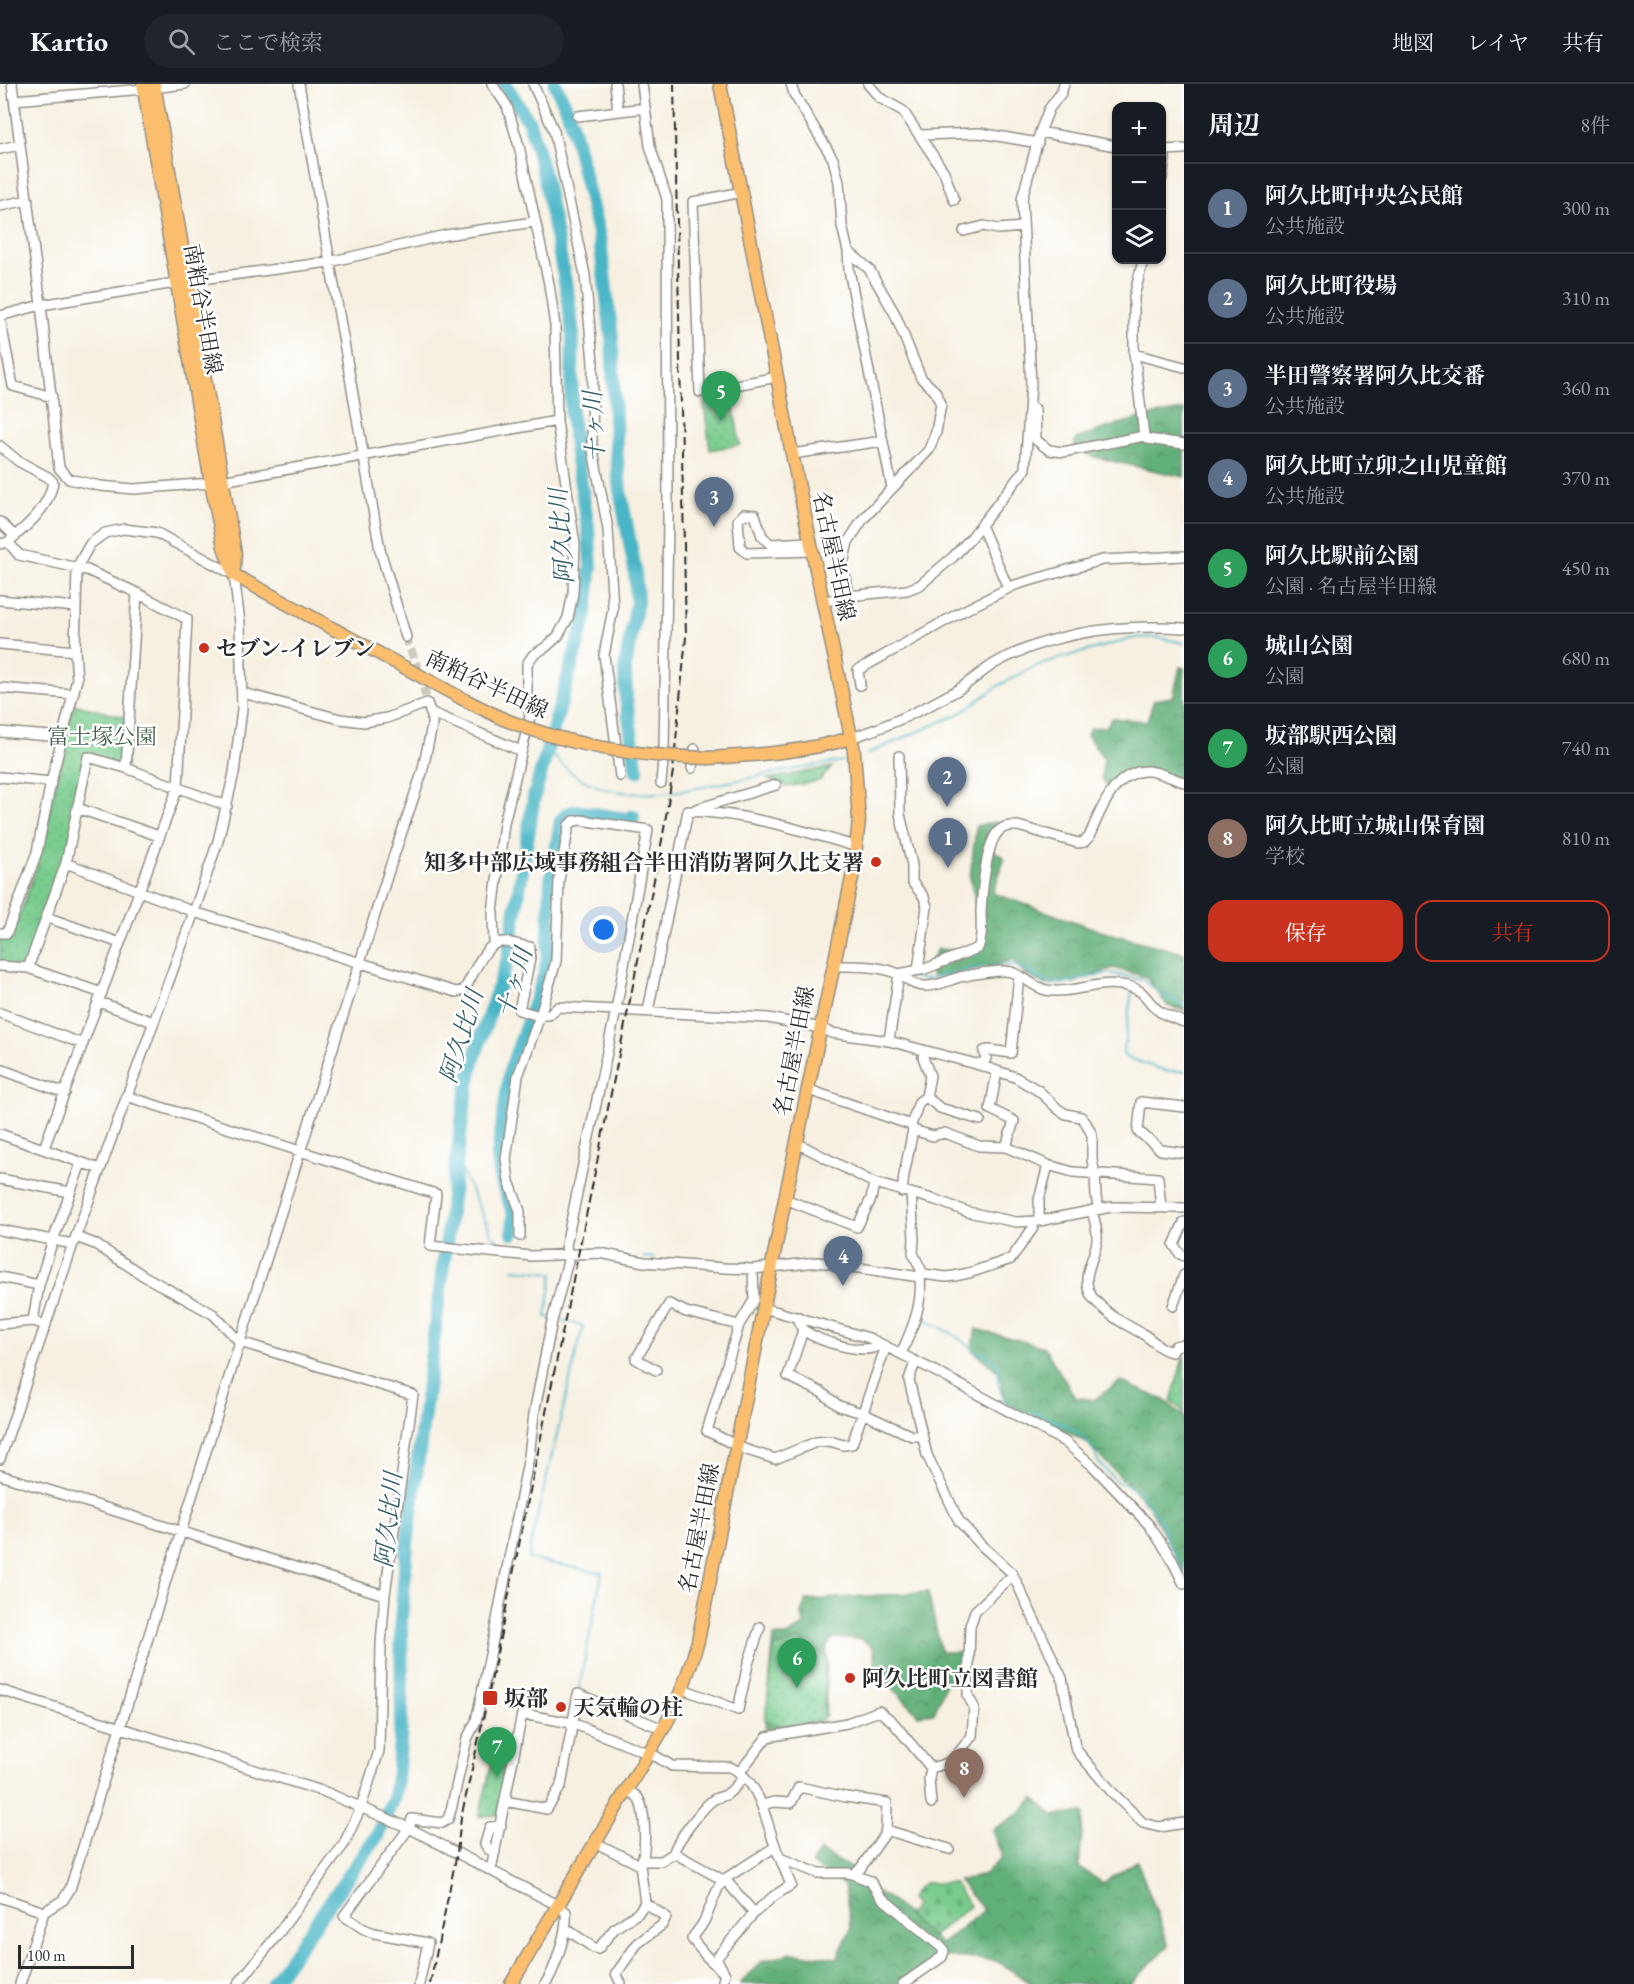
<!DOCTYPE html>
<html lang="ja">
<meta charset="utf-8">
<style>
:root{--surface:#171b24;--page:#20242c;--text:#f1f3f6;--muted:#9ea1a6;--line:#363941;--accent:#c8321e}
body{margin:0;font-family:"EB Garamond","Noto Serif JP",serif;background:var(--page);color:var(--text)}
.controls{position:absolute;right:18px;top:18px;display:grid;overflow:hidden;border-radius:12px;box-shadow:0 2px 4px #0004}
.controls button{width:54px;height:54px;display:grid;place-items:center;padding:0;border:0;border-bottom:2px solid var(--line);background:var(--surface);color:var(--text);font:30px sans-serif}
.scale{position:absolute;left:18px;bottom:15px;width:116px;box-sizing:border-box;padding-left:6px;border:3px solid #2b2b2b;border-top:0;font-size:16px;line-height:21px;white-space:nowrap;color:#2b2b2b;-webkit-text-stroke:4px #fff;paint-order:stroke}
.you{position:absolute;left:604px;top:846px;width:21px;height:21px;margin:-15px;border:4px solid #fff;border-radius:50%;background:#1a73e8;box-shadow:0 0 0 9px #1a73e833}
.badge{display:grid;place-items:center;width:39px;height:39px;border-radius:50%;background:var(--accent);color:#fff;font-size:20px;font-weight:700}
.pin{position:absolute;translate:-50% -50px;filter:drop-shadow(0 2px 3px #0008)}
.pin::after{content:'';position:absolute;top:32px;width:21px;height:18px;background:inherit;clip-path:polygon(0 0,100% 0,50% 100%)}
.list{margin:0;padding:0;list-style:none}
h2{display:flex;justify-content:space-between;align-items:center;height:78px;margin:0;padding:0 24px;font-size:26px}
h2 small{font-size:20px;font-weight:400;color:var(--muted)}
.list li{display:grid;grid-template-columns:39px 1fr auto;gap:18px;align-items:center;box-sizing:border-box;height:90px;padding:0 24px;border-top:2px solid var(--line)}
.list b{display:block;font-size:22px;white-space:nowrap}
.list p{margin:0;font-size:20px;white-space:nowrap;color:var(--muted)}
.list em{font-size:20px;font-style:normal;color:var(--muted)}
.actions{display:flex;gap:12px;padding:18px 24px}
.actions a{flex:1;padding:14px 0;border:2px solid var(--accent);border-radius:18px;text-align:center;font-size:21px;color:var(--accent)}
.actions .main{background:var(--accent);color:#fff}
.icon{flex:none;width:33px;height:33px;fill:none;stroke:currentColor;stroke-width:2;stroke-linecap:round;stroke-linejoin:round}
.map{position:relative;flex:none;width:1184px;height:1900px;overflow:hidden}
header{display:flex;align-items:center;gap:36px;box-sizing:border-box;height:84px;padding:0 30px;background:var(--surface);border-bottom:2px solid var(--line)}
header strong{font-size:28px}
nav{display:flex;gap:33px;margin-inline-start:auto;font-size:21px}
.search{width:420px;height:54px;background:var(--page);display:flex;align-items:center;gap:15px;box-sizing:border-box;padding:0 21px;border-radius:33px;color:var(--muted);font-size:22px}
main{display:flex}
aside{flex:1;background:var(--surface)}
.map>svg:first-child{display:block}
</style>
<header>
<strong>Kartio</strong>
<div class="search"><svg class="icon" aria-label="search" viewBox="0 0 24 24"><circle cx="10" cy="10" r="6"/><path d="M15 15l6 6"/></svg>ここで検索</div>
<nav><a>地図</a><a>レイヤ</a><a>共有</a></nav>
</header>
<main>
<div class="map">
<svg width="1184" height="1900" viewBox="0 0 1184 1900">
<defs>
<pattern id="forest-crowns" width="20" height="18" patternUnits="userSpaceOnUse" patternTransform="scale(1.5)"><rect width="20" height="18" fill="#62b079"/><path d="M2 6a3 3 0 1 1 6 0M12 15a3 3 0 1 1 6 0" fill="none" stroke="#518f63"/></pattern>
<pattern id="cemetery-stones" width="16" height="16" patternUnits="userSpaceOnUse" patternTransform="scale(1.5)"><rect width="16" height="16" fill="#79cc8e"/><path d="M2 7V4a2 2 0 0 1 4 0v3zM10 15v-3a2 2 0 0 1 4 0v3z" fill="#69af7b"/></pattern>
<pattern id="park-dots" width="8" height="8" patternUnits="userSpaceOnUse" patternTransform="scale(1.5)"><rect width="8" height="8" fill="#79cc8e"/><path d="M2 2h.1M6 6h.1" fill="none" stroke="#69af7b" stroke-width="1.8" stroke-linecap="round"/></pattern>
</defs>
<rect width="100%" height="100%" fill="#fff"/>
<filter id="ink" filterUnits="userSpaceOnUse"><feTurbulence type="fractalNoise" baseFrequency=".0167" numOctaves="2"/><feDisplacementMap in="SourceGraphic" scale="12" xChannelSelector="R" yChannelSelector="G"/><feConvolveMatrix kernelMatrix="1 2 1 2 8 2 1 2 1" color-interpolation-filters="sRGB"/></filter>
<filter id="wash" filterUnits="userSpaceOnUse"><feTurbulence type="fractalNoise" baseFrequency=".008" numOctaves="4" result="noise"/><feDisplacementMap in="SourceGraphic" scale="24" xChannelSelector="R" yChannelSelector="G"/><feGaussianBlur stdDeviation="1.35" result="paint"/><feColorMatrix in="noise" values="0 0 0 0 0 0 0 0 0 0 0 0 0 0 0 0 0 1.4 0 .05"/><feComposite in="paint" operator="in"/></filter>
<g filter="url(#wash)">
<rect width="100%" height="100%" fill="#f7f0e1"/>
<path fill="url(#forest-crowns)" stroke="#466e52" stroke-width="1.5" d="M1184 326V393L1094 373 1074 365 1076 355C1111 341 1146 331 1184 326Z
M1180 583 1184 584V696L1146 685 1110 707 1101 693 1104 675 1087 651 1090 644 1106 643 1112 634 1147 637 1154 616 1173 613Z
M996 738 992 766 1005 774 993 809 1104 848 1184 869V927L1168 922 1146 893 1113 884 1073 899 1045 901 1024 890 1013 876 945 893 931 891 930 880 937 865 967 867 986 856 977 826 970 794 976 742Z
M976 1245 1044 1263 1075 1313 1094 1316 1120 1297 1164 1316 1184 1332V1490L1149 1422 1085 1357 1005 1317 999 1288 972 1266Z
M928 1508 941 1568H964L962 1593 947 1597 934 1629 918 1631 876 1586 873 1564 862 1555 833 1554 827 1562 826 1632H804L783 1645H765L774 1552H786L804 1542 802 1530 806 1516Z
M1034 1714 1053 1731 1084 1729 1079 1783 1103 1799 1137 1777 1169 1861 1130 1900H1032L997 1877 940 1872 902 1900H740L761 1878 792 1869 837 1874 851 1844 844 1800 811 1780 820 1767 853 1785 868 1803 887 1813 941 1860 984 1826 959 1797 984 1791 1002 1773 992 1746 1018 1730Z"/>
<path fill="url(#cemetery-stones)" stroke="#527c5c" stroke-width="1.5" d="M925 1799H954L970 1822 932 1853 907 1831 916 1822 910 1815 916 1805Z"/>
<path fill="url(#park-dots)" stroke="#527c5c" stroke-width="1.5" d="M731 306 740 361 710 366 703 314 705 311Z
M73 620 129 634 126 684 88 673 66 779 28 884 0 882V855H11L39 776Z
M832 683 819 697 787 703 768 695Z
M1184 1271V1328L1171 1317Z
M798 1556 825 1572 823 1636C804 1641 783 1645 765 1636L774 1564Z
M495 1665 511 1669 497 1731 479 1733Z"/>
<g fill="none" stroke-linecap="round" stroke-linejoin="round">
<path stroke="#49b5c6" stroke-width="2" d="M547 663C593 731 677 708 745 695 777 688 810 682 844 677
M867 670 961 629 998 602 1029 585 1047 578 1134 554 1155 553 1184 559
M910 892 924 896 975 884 1009 881 1016 882 1047 898 1060 900 1109 889 1143 896 1165 913 1184 921
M1132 906 1123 970 1125 973 1166 987H1184
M456 1079 460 1083 492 1151 502 1160 527 1167
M590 1165H602
M643 1173 655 1174
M739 1180 766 1179
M513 1185 553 1189 546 1233 551 1234
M921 1227 922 1231 930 1238 953 1250 977 1268 987 1271 999 1283 998 1299 1005 1319 1024 1329 1032 1328 1042 1331 1073 1345 1082 1352 1094 1367 1098 1378 1118 1399 1125 1400 1141 1410 1162 1440 1166 1455 1184 1487
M557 1235 583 1242 532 1454 529 1475 602 1489 579 1605"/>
<path stroke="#49b5c6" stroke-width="14" d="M555 0 567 25 574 49 600 157 612 254 616 364 620 406 635 486 637 518 625 583 626 615 637 687
M513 1149 514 1130 500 1093 498 1070 510 987 545 890 548 870 551 796 561 737 567 730 575 727 632 736 633 732
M272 1900 377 1752 394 1712 398 1687 402 1626 401 1536 407 1460 464 1022 473 977 508 875 534 713 586 530 591 481 588 443 576 370 571 329 573 251 568 213 544 91 529 38 505 0"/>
</g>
</g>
<g filter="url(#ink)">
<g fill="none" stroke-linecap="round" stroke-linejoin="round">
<path stroke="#cec9bd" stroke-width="9" stroke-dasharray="9 4.5" stroke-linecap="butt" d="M406 553 423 599 427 619"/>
<defs>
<path id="minor" d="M12 0 41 221 59 384 69 395 100 402 134 405 211 399 557 337
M299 0 380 466 406 553
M492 0 507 22 519 62 549 200 555 242 557 337 575 461 573 509 568 534 558 552 546 563 533 571 527 580V610L530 633 504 739 493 828 494 860
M533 0 554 47 585 191 593 278 592 361 608 445 613 525 604 571 620 692
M615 0 618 27
M642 0 650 62 667 115 668 439 664 665 661 699
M791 0 794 10 833 75 839 98 842 142 848 167 849 186 892 404
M868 0 880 14 903 27 919 51 980 49 1038 59
M14 16 144 5 185 0
M578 32 645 24
M1040 48 1116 62
M919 51 944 88 954 116
M0 65 19 61
M1162 66 1184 65
M1162 94 1165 75 1164 66
M742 108 693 118 700 308 777 293
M0 122 28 116
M964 147 984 142 998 145 1023 143
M1143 176 1134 213V268L1144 352
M0 232 41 221 187 197 329 178 446 151 534 138
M0 234 13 302 52 313
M1134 270 1184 283
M1035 325 1036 356 1049 366 1063 368 1144 352 1148 355 1184 360
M0 362 18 377 48 393 53 398C49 424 27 442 8 458
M792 370 883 357
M0 438 15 452
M981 441 1008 504
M810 458 770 460 762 452 755 431 744 430 738 436 740 463 747 469 812 467
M0 460 8 458 19 471 87 486 137 509 187 535 178 703 44 1064
M848 512 843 480 848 458 863 435 929 366 936 348 941 320 935 307 921 294 895 230 869 185 848 167
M0 516 76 523
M822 518 848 512 907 506 920 501 953 473 971 454 1025 385 1031 300 1022 115 1040 48 1049 25 1061 9 1064 0
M0 560 75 567
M860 601 858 586 963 527 1015 501 1102 476 1184 472
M0 604 72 610
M430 628 521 667
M0 648 62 653
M851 654C888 642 923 626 956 607 971 598 985 584 1001 576 1058 547 1121 540 1184 544
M899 672 900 730 912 781V798L924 813 927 823 918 886
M126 684 137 509
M692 684 695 665
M0 693 51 698
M77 724 159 752
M696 725 776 701
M66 779 194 828 456 908 464 906C473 893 484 858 502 858 511 858 521 862 530 863V875L519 926 536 931H549L558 923 768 934 821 944 832 949 889 957 976 980 1015 993 1039 1007 1058 1025 1066 1030 1081 1033 1086 1039 1092 1051V1076L1095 1090 1096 1113 1099 1125
M46 833 120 859
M0 849H7L37 768 51 698 77 595 75 567 77 483 90 460 105 449 124 445 157 449 234 491 240 539 242 625 234 689 218 757 194 828 73 1160 0 1375
M0 882 28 884 102 909
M833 882C853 882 877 881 896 889 907 893 912 902 924 902 936 903 949 896 960 893 974 890 991 887 1005 887 1020 887 1031 903 1046 906 1074 911 1097 895 1127 902 1146 906 1146 917 1159 927 1166 932 1176 935 1184 938
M28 884 66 779 88 673 126 684 227 722
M899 890 925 885 978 864C983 853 981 840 981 827 982 810 986 756 1000 746 1005 741 1011 742 1018 742L1078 759 1084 758 1089 753C1100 728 1114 686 1148 687 1160 688 1173 695 1184 698
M99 918 153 938
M648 927 688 727C746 729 802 746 857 763
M0 929 83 960
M889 957 899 890
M924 968 923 973 930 992 926 1013 940 1024 980 1036
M976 980 984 978 986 975 984 967 989 966 1011 969 1019 892
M0 985 65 1009
M997 988 990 1025 1014 1037 1006 1063
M809 1006 911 1041 913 1046
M126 1012 436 1110 430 1162 531 1172 600 1169 644 1178 724 1184 753 1185 818 1178 920 1193 923 1190
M1184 1023 1141 1018 1138 1047 1161 1066 1184 1069
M911 1041 919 1018 926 1013
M0 1050 100 1085
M797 1059 874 1099 936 1116 968 1128 1016 1138 1039 1137 1111 1123 1184 1124
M1048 1081 1073 1088 1158 1094 1161 1124
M0 1095 70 1108
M902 1108 904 1091 913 1046 933 1052 945 1049 979 1062 1006 1063 1048 1081 1039 1116V1137
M911 1109 914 1155 913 1169 923 1190 946 1193 954 1192 969 1189 1011 1175 1033 1144 1034 1138
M785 1115 857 1143 871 1115 874 1099
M1092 1126C1094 1136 1098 1146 1097 1156 1095 1176 1079 1192 1092 1213 1110 1233 1120 1237 1143 1250 1153 1256 1160 1266 1172 1268L1175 1262 1184 1260
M1184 1138 1174 1161 1180 1170 1184 1172
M0 1146 73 1160
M76 1153 95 1160 144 1192 213 1230 240 1258 413 1311 385 1510 381 1560 379 1667 361 1723 344 1760 278 1850 238 1900
M753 1185 754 1216 739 1241 707 1347 744 1365 775 1375 816 1358 830 1357 843 1361 852 1360 886 1262
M0 1193 39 1201
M1173 1222 1184 1191
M764 1224 869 1254 931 1285 1065 1358 1093 1382 1149 1441 1170 1472 1184 1500
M799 1233 798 1237 803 1246 788 1292 821 1308 839 1322 862 1329 912 1352H921
M0 1240 33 1237
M46 1241 33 1237 39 1201 51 1162 81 1079
M803 1246C819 1257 865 1273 881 1260
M901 1270C912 1245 923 1221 920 1193
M915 1278 909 1296 927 1371 959 1437 981 1461 1012 1489 1062 1594 1075 1662 1078 1668 1112 1708 1143 1739 1159 1743 1184 1739
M656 1286 636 1275 669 1220 686 1228 739 1241
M0 1391 378 1509 385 1510
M683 1605 738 1626 748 1580 760 1543
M0 1606 325 1708 409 1744 557 1821 566 1828C568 1845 555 1887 545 1900
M739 1689 767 1653 847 1639 879 1627 892 1637 931 1684 951 1678 972 1652 974 1623 968 1612 970 1542 975 1527 1013 1491
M627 1706C631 1709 636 1711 638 1714 646 1727 647 1769 640 1781
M505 1717 547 1725 561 1702 578 1610 663 1645
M931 1719 929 1695 931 1684
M762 1721 774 1718 791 1719 799 1703 846 1713 887 1719 886 1745 884 1751 860 1785 854 1791
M886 1746 949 1765
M495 1768 488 1765 485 1760 490 1743 501 1742
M674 1769C673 1761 705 1721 713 1716 717 1713 722 1713 726 1711 733 1706 738 1700 743 1693
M642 1777H662L674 1769 723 1796C717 1802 709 1829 703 1839 700 1845 695 1849 692 1855L706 1872 722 1887
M491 1786 522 1630 572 1639 657 1673 672 1682 730 1683C764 1698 766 1745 780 1774L817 1789H849L870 1797 881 1813 941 1863 944 1867 942 1873 903 1900
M0 1813 44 1828
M754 1829 774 1812 791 1801 780 1774
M565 1844 594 1864 598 1865 615 1844 638 1829 645 1819 640 1781 596 1759
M20 1900 44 1828 63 1816 70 1805 240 1258 391 780 422 689 432 642V632L427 619 387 634 364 638 340 635 243 609
M419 1900 428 1859 374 1849 364 1845 344 1832 409 1744 412 1735 442 1739 448 1735 451 1726 467 1655 476 1637 490 1571 529 1372 534 1330 552 1237 568 1177 566 1161 616 926 648 746 581 736 574 737 569 741 559 796 556 877 540 932 518 992 506 1075 509 1097 520 1127V1152
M621 1900 616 1889 618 1887 637 1860 662 1841 666 1833 645 1819
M722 1900 725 1890 717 1876 718 1872 754 1829 729 1800 723 1796 775 1763"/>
<path id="major" d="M143 0 211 399 224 463 234 491 461 614 501 634
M154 0 235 469 234 484
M709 674C757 671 805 668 851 654
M511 1900 663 1645C679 1617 689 1588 698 1557L785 1115 853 789 859 736 854 667 792 370 720 0"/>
</defs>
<use href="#minor" stroke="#918e86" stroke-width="12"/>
<use href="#major" stroke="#918e86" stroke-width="15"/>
<use href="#minor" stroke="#fff" stroke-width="9"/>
<use href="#major" stroke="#fabe6e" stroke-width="12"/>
<path stroke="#2b2b2b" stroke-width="2" stroke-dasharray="9 4.5" stroke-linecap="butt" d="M430 1900 457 1769 461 1734 488 1613 628 926 663 751 673 687 686 553 674 0"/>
<defs>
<path id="major-bridge" d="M501 634C568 662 637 673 709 674"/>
</defs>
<use href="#major-bridge" stroke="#918e86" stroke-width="15" stroke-linecap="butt"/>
<use href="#major-bridge" stroke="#fabe6e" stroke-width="12"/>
</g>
</g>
<g fill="#c8321e" stroke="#fff" stroke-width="2">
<circle cx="204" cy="564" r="6"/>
<circle cx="876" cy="778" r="6"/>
<circle cx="850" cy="1594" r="6"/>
<rect x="482" y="1606" width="16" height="16" rx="3"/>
<circle cx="561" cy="1623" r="6"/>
</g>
<g text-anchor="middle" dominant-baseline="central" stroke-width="5" stroke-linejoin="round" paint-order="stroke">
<g font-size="22" fill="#2b2b2b" stroke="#fff">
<text transform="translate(203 225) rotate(80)">南粕谷半田線</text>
<text transform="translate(834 472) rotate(78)">名古屋半田線</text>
<text transform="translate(487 600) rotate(25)">南粕谷半田線</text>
<text transform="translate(794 967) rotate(-79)">名古屋半田線</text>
<text transform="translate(699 1444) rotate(-79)">名古屋半田線</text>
</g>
<g font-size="22" font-weight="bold" fill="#2b2b2b" stroke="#fff" text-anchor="start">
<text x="216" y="564">セブン-イレブン</text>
<text x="864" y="778" text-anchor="end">知多中部広域事務組合半田消防署阿久比支署</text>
<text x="862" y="1594">阿久比町立図書館</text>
<text x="504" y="1614">坂部</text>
<text x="573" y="1623">天気輪の柱</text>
</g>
<g font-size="22" fill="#46634e" stroke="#fff">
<text x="102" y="652">富士塚公園</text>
</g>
<g font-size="24" font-style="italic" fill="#376269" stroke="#fff">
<text transform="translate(594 343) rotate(-93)">十ヶ川</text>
<text transform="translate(561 452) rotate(-94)">阿久比川</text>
<text transform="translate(514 899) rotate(-74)">十ヶ川</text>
<text transform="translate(461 952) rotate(-73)">阿久比川</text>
<text transform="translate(388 1436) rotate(-84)">阿久比川</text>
</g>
</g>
</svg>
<div class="controls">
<button>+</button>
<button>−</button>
<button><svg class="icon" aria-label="layers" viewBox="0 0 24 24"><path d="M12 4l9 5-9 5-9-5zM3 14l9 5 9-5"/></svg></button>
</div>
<div class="scale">100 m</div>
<div class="you"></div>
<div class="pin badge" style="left:948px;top:784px;background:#5c6f8a">1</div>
<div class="pin badge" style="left:947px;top:723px;background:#5c6f8a">2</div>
<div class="pin badge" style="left:714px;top:443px;background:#5c6f8a">3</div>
<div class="pin badge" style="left:843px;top:1202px;background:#5c6f8a">4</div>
<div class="pin badge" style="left:721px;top:337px;background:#2e9e5b">5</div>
<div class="pin badge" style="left:797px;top:1604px;background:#2e9e5b">6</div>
<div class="pin badge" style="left:497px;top:1693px;background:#2e9e5b">7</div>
<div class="pin badge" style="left:964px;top:1714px;background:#8d6e63">8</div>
</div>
<aside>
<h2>周辺<small>8件</small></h2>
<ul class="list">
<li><span class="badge" style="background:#5c6f8a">1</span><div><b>阿久比町中央公民館</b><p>公共施設</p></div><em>300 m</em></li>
<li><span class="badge" style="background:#5c6f8a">2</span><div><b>阿久比町役場</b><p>公共施設</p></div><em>310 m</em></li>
<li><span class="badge" style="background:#5c6f8a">3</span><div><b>半田警察署阿久比交番</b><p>公共施設</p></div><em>360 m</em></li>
<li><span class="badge" style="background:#5c6f8a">4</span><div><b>阿久比町立卯之山児童館</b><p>公共施設</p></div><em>370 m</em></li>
<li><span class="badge" style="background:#2e9e5b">5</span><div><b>阿久比駅前公園</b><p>公園 · 名古屋半田線</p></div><em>450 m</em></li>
<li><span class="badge" style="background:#2e9e5b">6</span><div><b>城山公園</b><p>公園</p></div><em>680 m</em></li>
<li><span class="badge" style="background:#2e9e5b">7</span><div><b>坂部駅西公園</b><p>公園</p></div><em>740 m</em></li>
<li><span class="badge" style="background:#8d6e63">8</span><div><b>阿久比町立城山保育園</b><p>学校</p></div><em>810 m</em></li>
</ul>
<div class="actions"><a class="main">保存</a><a>共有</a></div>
</aside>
</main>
